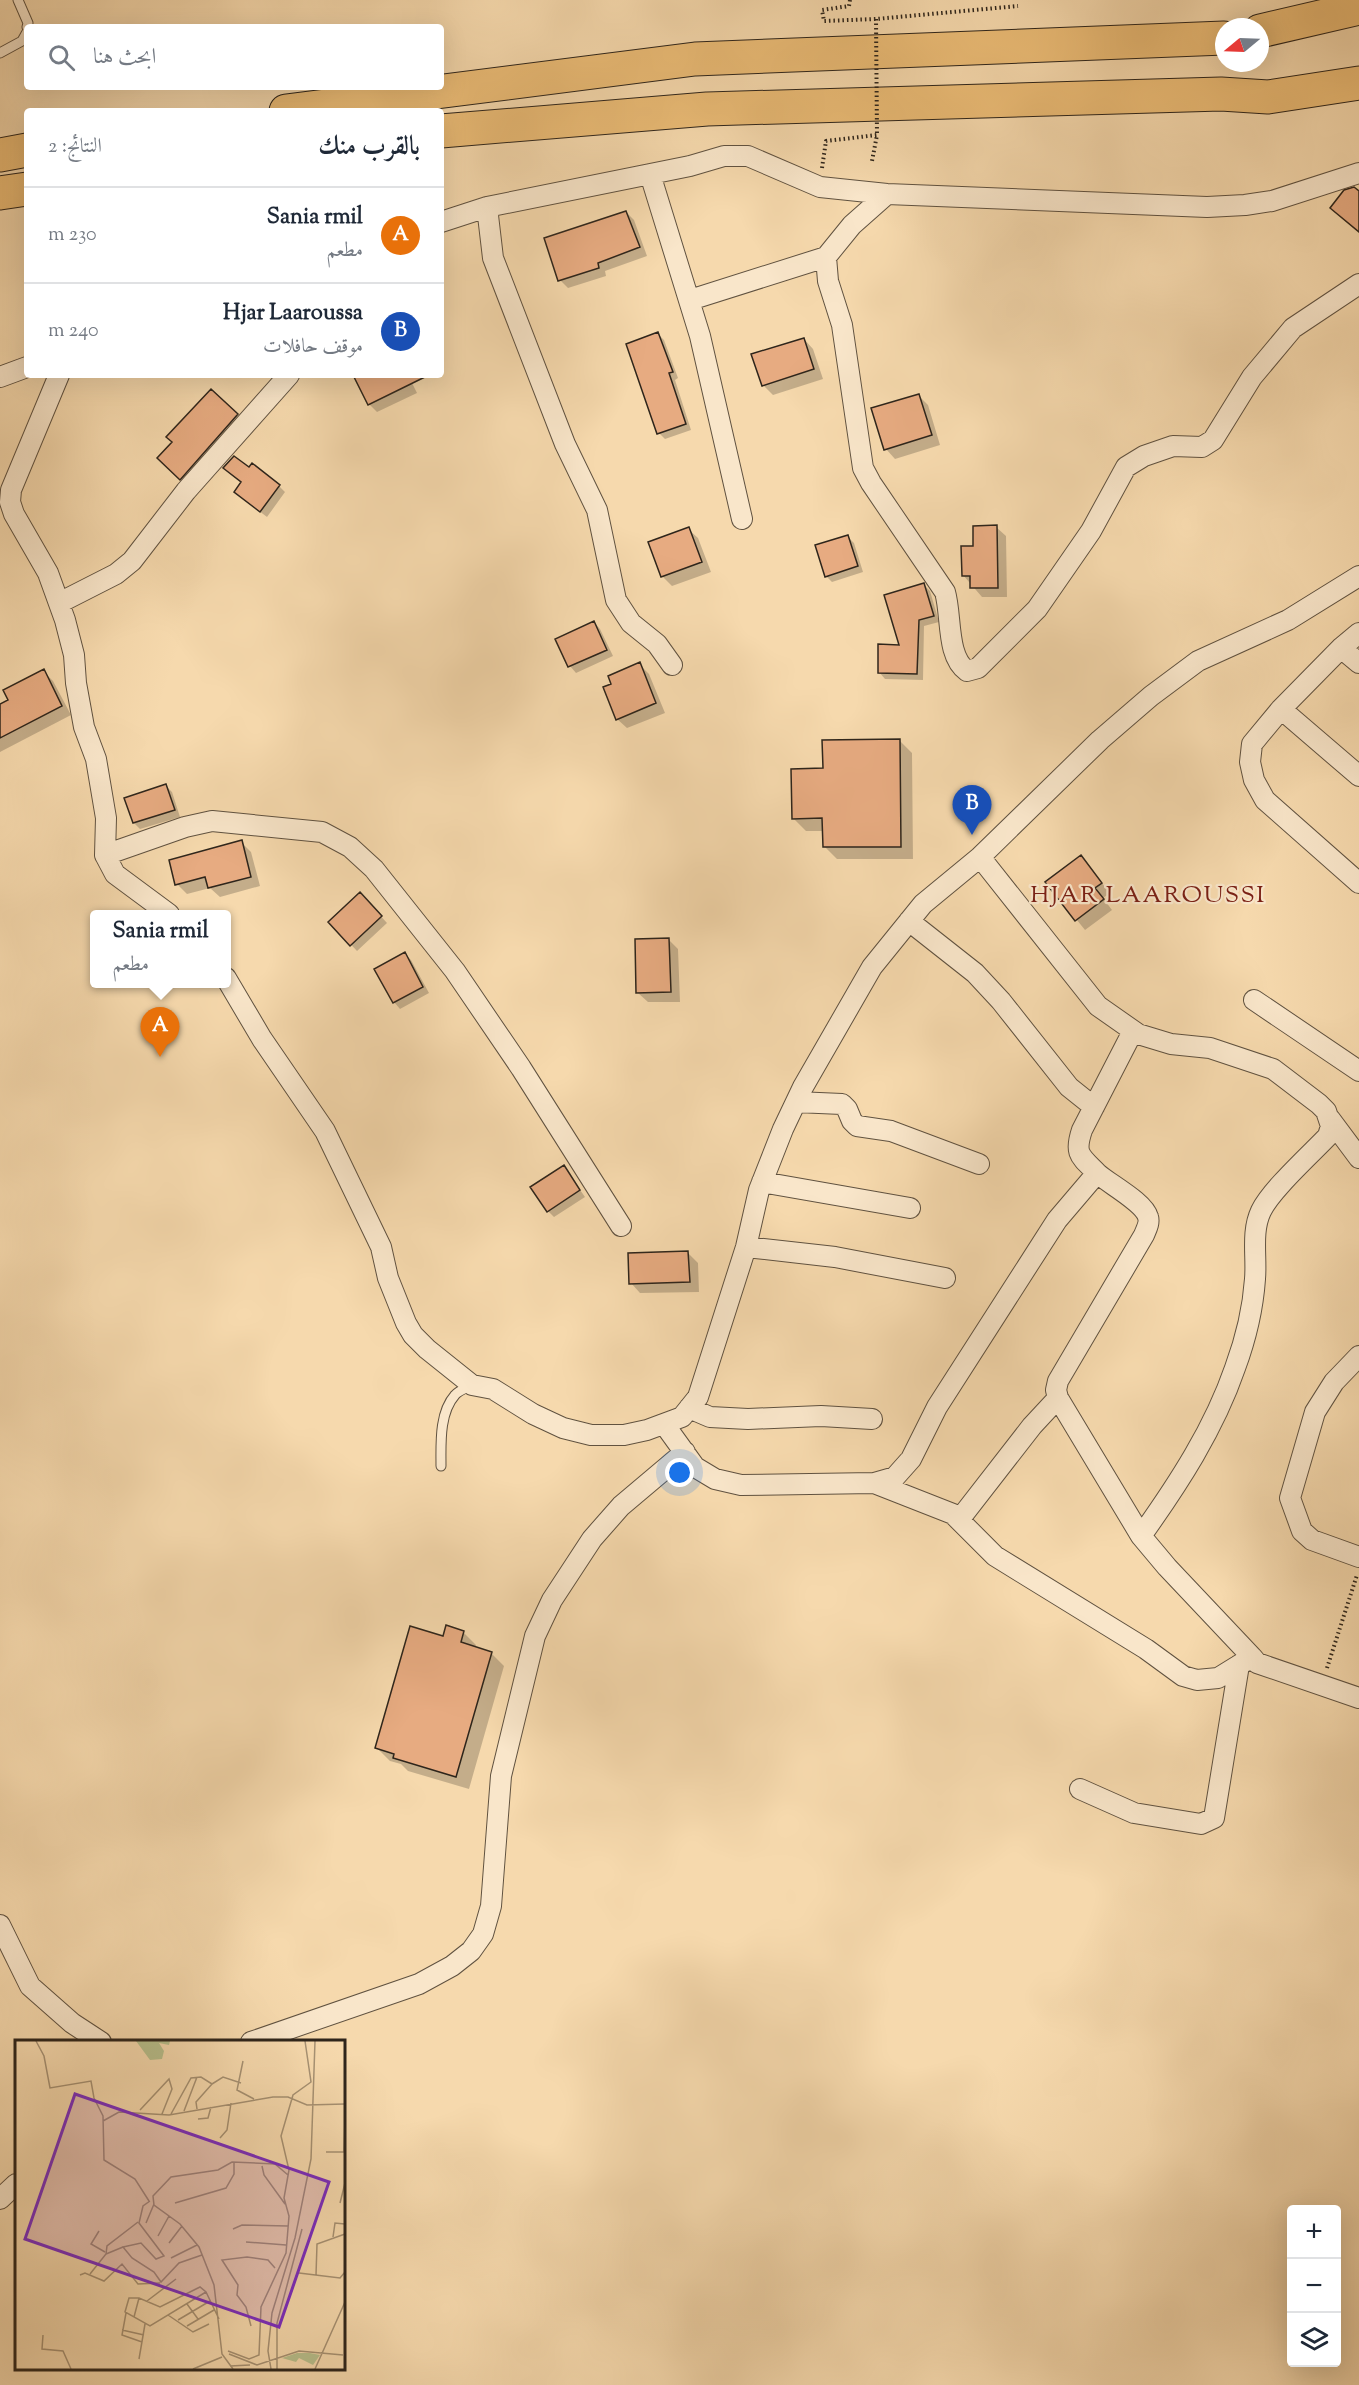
<!DOCTYPE html>
<html lang="ar">
<meta charset="utf-8">
<style>
:root{--surface:#fff;--page:#f2f2f3;--text:#1f2937;--muted:#747a83;--line:#e0e1e3;--accent:#d93025}
body{margin:0;font-family:"Sorts Mill Goudy",Amiri,serif;background:var(--page);color:var(--text);direction:rtl}
.controls{position:absolute;right:18px;bottom:18px;display:grid;overflow:hidden;border-radius:6px;box-shadow:0 6px 24px #0002}
.controls button{width:54px;height:54px;display:grid;place-items:center;padding:0;border:0;border-bottom:2px solid var(--line);background:var(--surface);color:var(--text);font:30px sans-serif}
.compass{position:absolute;left:1215px;top:18px;width:54px;height:54px;border-radius:50%;background:var(--surface);box-shadow:0 6px 24px #0002;rotate:251deg}
.you{position:absolute;left:680px;top:1473px;width:21px;height:21px;margin:-15px;border:4px solid #fff;border-radius:50%;background:#1a73e8;box-shadow:0 0 0 9px #1a73e833}
.badge{display:grid;place-items:center;width:39px;height:39px;border-radius:50%;background:var(--accent);color:#fff;font-size:20px;font-weight:700}
.pin{position:absolute;translate:-50% -50px;filter:drop-shadow(0 2px 3px #0008)}
.pin::after{content:'';position:absolute;top:32px;width:21px;height:18px;background:inherit;clip-path:polygon(0 0,100% 0,50% 100%)}
.popup{position:absolute;left:90px;top:910px;width:141px;height:78px;box-sizing:border-box;display:grid;place-content:center;border-radius:6px;background:var(--surface);filter:drop-shadow(0 2px 4px #0005);font-size:20px;white-space:nowrap;color:var(--muted)}
.popup b{font-size:22px;color:var(--text)}
.popup::after{content:'';position:absolute;left:50%;top:100%;margin-left:-12px;border:12px solid transparent;border-top-color:var(--surface)}
.list{margin:0;padding:0;list-style:none}
h2{display:flex;justify-content:space-between;align-items:center;height:78px;margin:0;padding:0 24px;font-size:26px}
h2 small{font-size:20px;font-weight:400;color:var(--muted)}
.list li{display:grid;grid-template-columns:39px 1fr auto;gap:18px;align-items:center;box-sizing:border-box;height:96px;padding:0 24px;border-top:2px solid var(--line)}
.list b{display:block;font-size:22px;white-space:nowrap}
.list p{margin:0;font-size:20px;white-space:nowrap;color:var(--muted)}
.list em{font-size:20px;font-style:normal;color:var(--muted)}
.icon{flex:none;width:33px;height:33px;fill:none;stroke:currentColor;stroke-width:2;stroke-linecap:round;stroke-linejoin:round}
.map{position:relative;flex:none;width:1359px;height:2385px;overflow:hidden;direction:ltr}
.search{position:absolute;background:var(--surface);box-shadow:0 6px 24px #0002;left:24px;top:24px;width:420px;height:66px;display:flex;align-items:center;gap:15px;box-sizing:border-box;padding:0 21px;border-radius:6px;color:var(--muted);font-size:22px}
.panel{position:absolute;background:var(--surface);box-shadow:0 6px 24px #0002;left:24px;top:108px;width:420px;height:270px;border-radius:6px;direction:rtl}
.map>svg:first-child{display:block}
</style>
<div class="map">
<svg width="1359" height="2385" viewBox="0 0 1359 2385">
<rect width="100%" height="100%" fill="#f6d9ad"/>
<filter id="stains"><feTurbulence type="fractalNoise" baseFrequency=".00333" numOctaves="4"/><feColorMatrix values="0 0 0 0 .2 0 0 0 0 .09 0 0 0 0 .02 0 0 0 .5 -.17"/></filter>
<radialGradient id="worn" r=".72"><stop offset=".6" stop-color="#630" stop-opacity="0"/><stop offset="1" stop-color="#630" stop-opacity=".3"/></radialGradient>
<path fill="#0003" d="M626 212 634 220 647 256 605 271 606 276 568 288 560 280Z
M658 334 664 340 678 378 675 380 691 430 665 439 659 433Z
M804 339 813 349 823 379 773 395 763 385Z
M355 375H408L417 393 377 412 369 404Z
M211 391 246 425 190 488 168 468 174 442Z
M918 395 928 405 940 445 895 459 886 449Z
M243 482 279 486 285 492 267 517 242 498Z
M996 527 1006 536 1007 597H982L963 575 975 547Z
M688 529 698 538 711 572 672 586 663 577 650 543Z
M848 537 854 543 863 572 832 582 826 576Z
M923 584 930 591 939 622 924 626 923 680 885 679 879 672 901 646Z
M594 622 600 629 613 656 576 673 570 666 557 639Z
M639 664 649 674 665 713 627 728 617 719 613 685Z
M43 671 53 681 71 715 0 752V705L10 700Z
M899 740 912 753 913 859H837L824 846V831H806L793 818 824 770Z
M166 786 172 792 180 817 140 829 134 823Z
M241 842 251 852 260 886 220 897 210 888 187 894 177 884Z
M1081 857 1110 893 1103 898 1112 910 1085 930 1047 883Z
M366 900 387 923 357 951 330 922Z
M669 940 678 949 680 1002H648L638 993Z
M405 954 411 960 429 993 400 1009 394 1002Z
M564 1167 585 1197 554 1217 548 1211Z
M688 1253 698 1263 699 1292 640 1293 631 1283Z
M463 1632 476 1645 475 1648 491 1653 504 1666 469 1789 408 1771 401 1764 390 1761 377 1748 444 1638Z"/>
<path fill="#e7ab81" stroke="#2e251b" stroke-width="1.5" d="M1354 187 1359 191V232L1330 208 1344 190Z
M626 211 640 247 598 263 599 268 558 281 544 238Z
M658 332 673 372 669 373 686 424 657 434 626 344Z
M804 338 814 369 762 386 751 354Z
M353 375H429L368 405Z
M211 389 238 414 180 480 157 458 172 442 166 437Z
M919 394 932 435 884 450 871 408Z
M234 456 249 467 252 463 280 485 260 512 234 492 241 482 223 468Z
M997 525 998 588H970V576H962L961 546H973V526Z
M689 527 702 562 661 577 648 542Z
M848 535 858 566 825 577 815 545Z
M924 583 934 616 919 620 917 674 878 673V644L899 645 884 595Z
M594 621 607 650 568 667 555 639Z
M640 662 656 703 616 720 603 687 611 684 608 676Z
M44 669 62 706 0 738V704L8 700 3 690Z
M900 739 901 847H823L822 818 792 819 791 769 823 768 822 740Z
M166 784 175 810 133 823 124 798Z
M242 840 251 877 208 888 205 877 175 885 169 860Z
M1081 855 1102 883 1095 888 1104 899 1075 921 1045 882Z
M360 892 382 916 350 946 328 922Z
M669 938 671 992 636 993 635 939Z
M405 952 423 987 393 1003 374 969Z
M564 1165 580 1190 547 1212 530 1187Z
M688 1251 690 1282 629 1284 628 1253Z
M446 1625 464 1631 461 1642 492 1652 456 1777 393 1758 394 1754 375 1748 410 1626 443 1636Z"/>
<g fill="none" stroke-linecap="round" stroke-linejoin="round">
<defs>
<path id="service" d="M18 0 28 23 27 27
M0 53 22 41 27 32
M441 1466C441 1444 439 1413 455 1395 459 1390 467 1388 472 1385"/>
<path id="minor" d="M650 174 700 336 742 519
M887 194 852 225 826 257 828 281 842 325 863 468 871 483 945 592C952 616 946 656 967 671L978 668 1037 609 1091 531 1126 467 1144 456 1173 446 1202 447 1213 440 1252 377 1293 328 1359 284
M487 207 493 258 565 444 597 510 616 600 631 623 657 644 672 665
M441 222 487 207 690 166 724 156H748L820 187 887 194 1207 207 1245 205 1272 201 1359 173
M690 300 826 257
M59 375 11 490 10 502 14 514 48 573 65 620 74 655 76 683 84 727 96 759 106 818 105 855 115 874 169 914
M0 377 27 367
M59 603 116 574 132 561 186 491 289 375
M1359 633 1341 648 1281 709 1252 744 1250 762 1254 780 1265 800 1359 883
M1341 648 1359 663
M1281 709 1359 776
M105 855 185 827 212 821 322 832 350 847 374 869 455 971 521 1068 621 1226
M909 921 975 973 1001 1001 1069 1087 1094 1107
M226 978 262 1039 325 1131 381 1247 388 1278 406 1323 413 1335 427 1349 472 1385 493 1389 533 1414 563 1428 591 1435H624L647 1430 682 1417 698 1397 746 1247 759 1190 783 1129 803 1087 872 967 923 904 980 857 1100 740 1151 696 1198 661 1288 620 1359 576
M1254 1000 1359 1071
M796 1102 842 1104 847 1109 852 1121 857 1126 891 1131 979 1164
M1330 1119 1359 1158
M1097 1173C1080 1156 1074 1154 1082 1130L1133 1031
M762 1182 910 1208
M746 1247 835 1257 945 1278
M1359 1356 1334 1382 1315 1412 1290 1498 1302 1531 1312 1540 1359 1557
M689 1408 710 1417 748 1419 821 1416 872 1419
M664 1424 695 1467 715 1479 741 1485 874 1483 895 1477 911 1459 937 1407 1057 1220 1097 1173C1109 1184 1144 1202 1148 1217 1150 1223 1146 1230 1144 1235L1058 1381 1056 1390 1058 1398 1141 1536C1178 1484 1214 1429 1235 1368 1245 1341 1253 1308 1255 1279 1257 1257 1251 1232 1261 1211 1271 1190 1311 1154 1328 1136L1331 1126 1326 1111 1319 1104 1273 1069 1210 1048 1171 1044 1138 1034 1098 1006 980 857
M874 1483 953 1514 995 1556 1146 1649 1183 1676 1197 1680 1218 1678 1252 1657 1257 1663 1359 1698
M959 1520 1032 1426 1058 1398
M1141 1536 1167 1567 1252 1657
M1080 1789 1134 1813 1201 1824 1214 1818 1239 1665
M0 1925 30 1986 72 2023 101 2042
M251 2042 419 1984 452 1966 471 1951 483 1934 491 1906 501 1776 535 1636 552 1600 592 1539 621 1506 685 1452
M0 2199 16 2184"/>
<path id="motorway" d="M1260 31 1359 8
M286 111 695 59 1224 38
M441 131 707 109 1221 94 1268 97 1359 83
M0 155 27 150
M0 193 27 189"/>
</defs>
<use href="#service" stroke="#605240" stroke-width="11"/>
<use href="#minor" stroke="#605240" stroke-width="22"/>
<use href="#motorway" stroke="#2e251b" stroke-width="35"/>
<path stroke="#2e251b" stroke-width="4" stroke-dasharray="1.5 3" stroke-linecap="butt" d="M850 0 849 6 822 10 824 21 876 19 1018 6
M822 168 826 141 877 135 872 161
M1327 1668 1357 1575"/>
<use href="#service" stroke="#f9e6ca" stroke-width="9"/>
<use href="#minor" stroke="#f9e6ca" stroke-width="20"/>
<use href="#motorway" stroke="#ebbc76" stroke-width="33"/>
<path stroke="#2e251b" stroke-width="4" stroke-dasharray="1.5 3" stroke-linecap="butt" d="M876 19 877 135"/>
</g>
<g text-anchor="middle" dominant-baseline="central" stroke-width="4.5" stroke-linejoin="round" paint-order="stroke">
<g font-size="24" letter-spacing="1.5" fill="#7a1f14" stroke="#f9e6ca">
<text x="1148" y="896">HJAR LAAROUSSI</text>
</g>
</g>
<g transform="translate(15 2040)">
<rect width="330" height="330" fill="#f6d9ad"/>
<path d="M121 1H155L154 5 144 3 149 11 147 19 135 20ZM282 313H295L305 315 298 325 284 318 281 322 267 318Z" fill="#b8c08d"/>
<path fill="none" stroke="#a69173" stroke-width="1.5" d="M21 1 29 16 35 48 76 41 79 58 88 76 89 120 120 139 134 161M228 21 222 50 239 59M182 69 181 62 197 44M125 70 154 39 157 49 147 74M169 71 182 37M156 74 176 38 186 37 197 44 208 37 226 43M183 79 193 78 196 67M88 81 104 72 154 75 258 57H273L292 65 330 64M205 98 212 90 216 63M311 112H330M329 112 330 77M247 126 249 135 270 164M135 161 128 166 124 183 149 216 141 219 126 203 108 207 117 218 139 232 146 242 164 223 187 215M160 163 211 148 219 134V122M325 163 330 143M131 183 139 164M218 189 227 185 273 186M84 191 76 204 90 212M143 196 154 176M318 197 320 183 330 184M231 202 271 205M154 203 167 186M91 214 108 207M156 218 182 205M284 233 325 238 330 232M75 234 91 214 92 206 123 182M65 235 70 233 89 241 107 224 123 244 145 243M301 235 302 204 330 194M191 252 135 286 110 272 114 258H124L145 267 185 247 191 252 204 279M132 261 161 239M172 264 183 279M111 273 107 295 127 302M153 275 178 292 194 284M119 277 124 258M163 280 195 261M172 286 199 270M236 286 231 267 222 255 223 245 207 220 232 217 253 220 260 228M107 290 129 295M28 295 27 309 48 311 56 329M213 311 234 319 244 315 246 267 271 213 274 176 269 158 274 130 266 96 278 55 296 42 290 1M214 314 242 325 284 311 328 315M124 319 130 284M215 326 235 325M178 329 207 317M218 329 207 314 199 245 184 207 165 184 139 165 138 156 156 137 203 130 217 122 260 124 273 135M256 329 253 311 257 273 280 198 296 119 300 1M262 329V283L287 189M300 329 330 262"/>
<path fill="#7b2cbf" fill-opacity="0.15" stroke="#7b2cbf" stroke-width="3" d="M60 54 314 142 264 287 10 199Z"/>
<rect width="330" height="330" fill="none" stroke="#2e251b" stroke-width="3"/>
</g>
<rect width="100%" height="100%" filter="url(#stains)"/>
<rect width="100%" height="100%" fill="url(#worn)"/>
</svg>
<div class="controls">
<button>+</button>
<button>−</button>
<button><svg class="icon" aria-label="layers" viewBox="0 0 24 24"><path d="M12 4l9 5-9 5-9-5zM3 14l9 5 9-5"/></svg></button>
</div>
<svg class="compass" viewBox="-18 -18 36 36"><path d="M0-13l5 13h-10z" fill="#e53935"/><path d="M0 13l5-13h-10z" fill="#747a83"/></svg>
<div class="you"></div>
<div class="pin badge" style="left:160px;top:1057px;background:#e8710a">A</div>
<div class="popup"><b>Sania rmil</b>مطعم</div>
<div class="pin badge" style="left:972px;top:835px;background:#1a4fb4">B</div>
<div class="search"><svg class="icon" aria-label="search" viewBox="0 0 24 24"><circle cx="10" cy="10" r="6"/><path d="M15 15l6 6"/></svg>ابحث هنا</div>
<section class="panel">
<h2>بالقرب منك<small>النتائج: 2</small></h2>
<ul class="list">
<li><span class="badge" style="background:#e8710a">A</span><div><b>Sania rmil</b><p>مطعم</p></div><em>230 m</em></li>
<li><span class="badge" style="background:#1a4fb4">B</span><div><b>Hjar Laaroussa</b><p>موقف حافلات</p></div><em>240 m</em></li>
</ul>
</section>
</div>
